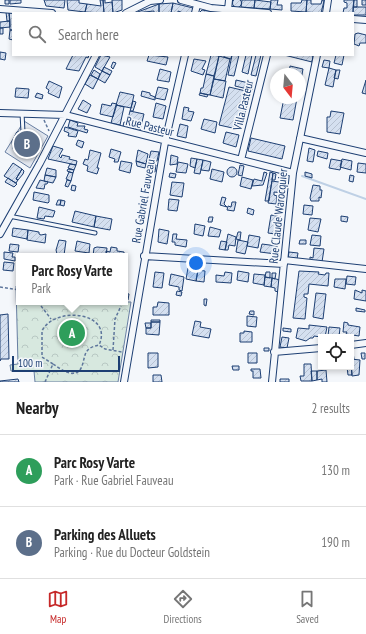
<!DOCTYPE html>
<meta charset="utf-8">
<style>
:root{--surface:#fff;--page:#f2f2f2;--text:#222;--muted:#767676;--line:#e0e0e0;--accent:#c62828}
body{margin:0;font-family:"PT Sans Narrow",sans-serif;background:var(--page);color:var(--text)}
.controls{position:absolute;right:12px;bottom:12px;display:grid;overflow:hidden;border-radius:0px;box-shadow:0 2px 6px #0003}
.controls button{width:36px;height:36px;display:grid;place-items:center;padding:0;border:0;border-bottom:1px solid var(--line);background:var(--surface);color:var(--text);font:20px sans-serif}
.compass{position:absolute;left:270px;top:68px;width:36px;height:36px;border-radius:50%;background:var(--surface);box-shadow:0 2px 6px #0003;rotate:164deg}
.scale{position:absolute;left:12px;bottom:10px;width:108px;box-sizing:border-box;padding-left:4px;border:2px solid #1d3f73;border-top:0;font-size:11px;line-height:14px;white-space:nowrap;color:#1d3f73;-webkit-text-stroke:3px #f4f7fb;paint-order:stroke}
.you{position:absolute;left:196px;top:263px;width:14px;height:14px;margin:-10px;border:3px solid #fff;border-radius:50%;background:#1a73e8;box-shadow:0 0 0 6px #1a73e833}
.badge{display:grid;place-items:center;width:26px;height:26px;border-radius:50%;background:var(--accent);color:#fff;font-size:13px;font-weight:700}
.pin{position:absolute;translate:-50% -50%;border:2px solid #fff;box-shadow:0 1px 4px #0006}
.popup{position:absolute;left:16px;top:253px;width:112px;height:52px;box-sizing:border-box;display:grid;place-content:center;border-radius:0px;background:var(--surface);filter:drop-shadow(0 1px 3px #0005);font-size:13px;white-space:nowrap;color:var(--muted)}
.popup b{font-size:15px;color:var(--text)}
.popup::after{content:'';position:absolute;left:50%;top:100%;margin-left:-8px;border:8px solid transparent;border-top-color:var(--surface)}
.list{margin:0;padding:0;list-style:none}
h2{display:flex;justify-content:space-between;align-items:center;height:52px;margin:0;padding:0 16px;font-size:17px}
h2 small{font-size:13px;font-weight:400;color:var(--muted)}
.list li{display:grid;grid-template-columns:26px 1fr auto;gap:12px;align-items:center;box-sizing:border-box;height:72px;padding:0 16px;border-top:1px solid var(--line)}
.list b{display:block;font-size:15px;white-space:nowrap}
.list p{margin:0;font-size:13px;white-space:nowrap;color:var(--muted)}
.list em{font-size:13px;font-style:normal;color:var(--muted)}
.icon{flex:none;width:22px;height:22px;fill:none;stroke:currentColor;stroke-width:2;stroke-linecap:round;stroke-linejoin:round}
.map{position:relative;flex:none;width:366px;height:382px;overflow:hidden}
.search{position:absolute;background:var(--surface);box-shadow:0 2px 6px #0003;left:12px;right:12px;top:12px;height:44px;display:flex;align-items:center;gap:10px;box-sizing:border-box;padding:0 14px;border-radius:0px;color:var(--muted);font-size:15px}
.sheet{height:196px;background:var(--surface)}
nav{display:flex;justify-content:space-around;align-items:center;box-sizing:border-box;height:56px;border-top:1px solid var(--line);background:var(--surface);font-size:11px;color:var(--muted)}
nav a{display:grid;justify-items:center;gap:2px}
nav .on{color:var(--accent)}
.map>svg:first-child{display:block}
</style>
<div class="map">
<svg width="366" height="382" viewBox="0 0 366 382">
<defs>
<pattern id="park-crowns" width="20" height="18" patternUnits="userSpaceOnUse"><rect width="20" height="18" fill="#d7e8df"/><path d="M2 6a3 3 0 1 1 6 0M12 15a3 3 0 1 1 6 0" fill="none" stroke="#b8c8c3"/></pattern>
<pattern id="building-hatch" width="6" height="6" patternUnits="userSpaceOnUse"><rect width="6" height="6" fill="#d5e0f0"/><path d="M-1 1l2-2M0 6l6-6M5 7l2-2" fill="none" stroke="#b6c1d1"/></pattern>
</defs>
<rect width="100%" height="100%" fill="#f4f7fb"/>
<path fill="url(#park-crowns)" stroke="#687fa3" d="M16 286H19V302H131L118 382H35L34 371H11L10 365 18 364Z"/>
<path fill="#e3e8f0" stroke="#687fa3" d="M24 121 48 136 30 168 5 152Z"/>
<g fill="none" stroke-linecap="round" stroke-linejoin="round">
<path stroke="#bed0e5" stroke-width="2" d="M302 176 366 199"/>
</g>
<path fill="url(#building-hatch)" stroke="#1d3f73" d="M232.5 3a4.5 4.5 0 1 1 9 0a4.5 4.5 0 1 1-9 0Z
M5 0H9V4H5Z
M10 0H21V3L10 4Z
M44 0H65L64 8 46 6Z
M67 0H79V3L87 4 85 12 68 10Z
M100 0H103L104 13 85 12 87 4 101 6Z
M103 0H105V3L112 2 113 13H104Z
M112 0H122V10L113 13Z
M242 0H255L254 8 241 7Z
M255 0 271 2 270 9 254 8Z
M271 0H278L277 5H282V10L270 9Z
M302 0H307L306 12 291 11V3H301Z
M307 0H311V4H321L322 0 324 1 321 13 306 12Z
M344 0H354L353 13H343L344 8H347V3L344 2Z
M354 0H357V7H353Z
M362 0H366V5H362Z
M173 3 171 13H159V4Z
M173 3 193 8 192 13H183L178 11V13H171Z
M159 4V13H154V11L135 13Z
M353 7H366V15H353Z
M202 10 214 12 216 13H199Z
M6 12H9L10 21H7Z
M9 12 13 13V30H10Z
M10 21V27L0 28V22Z
M0 28H3V34H0Z
M10 30H13V40L9 39Z
M358 33 366 35V43H360L359 46 354 44 355 34Z
M0 52 6 53 5 60 0 59Z
M73 55H89L88 58 86 57 79 71 66 69Z
M101 55 110 57 102 71 95 67Z
M149 55 168 57 166 65 147 61Z
M211 55 219 56 214 76 206 74Z
M224 55H232L231 59 224 57Z
M232 55H239L234 76 228 75Z
M246 55H252L248 74 242 72Z
M256 55H261L256 76 251 75Z
M284 55H309L313 56 312 62Z
M336 55H344L342 65 334 63Z
M219 56 230 59 225 81 214 79Z
M194 59 206 61 202 69 205 70 203 75 191 71Z
M324 60 330 61 329 68 322 67Z
M113 62 116 63 113 69 111 67Z
M290 66 303 69 300 86V74H289Z
M104 67 112 71 110 75 102 71Z
M329 68 336 70 333 87 325 85Z
M160 69 171 72 169 82 157 80Z
M94 70 100 74 98 79 91 75Z
M336 70H340L338 79 334 78Z
M102 71 110 75 105 83 98 79Z
M206 74 214 76 210 95 200 93 201 88H203Z
M90 75 98 79 93 89 85 84Z
M214 79 226 81 223 98 210 95Z
M236 80 253 84 252 90 235 86Z
M366 80V94L362 93Z
M49 81 62 87 59 98 48 93 49 90 46 88Z
M158 87 168 89 165 100 155 98Z
M229 87 250 92 245 114 240 113 237 129 219 125Z
M16 88 29 89 28 98 15 97Z
M142 91 150 93V95L155 97V100L141 96Z
M120 92 134 95 131 108 116 105Z
M37 93 43 95 42 99 35 97Z
M200 93 208 95 207 97 199 95Z
M284 98H297L293 120 280 118Z
M83 100 91 105 87 113 78 109Z
M133 101 136 102 133 111H130Z
M112 103 117 104 113 117 100 114 102 104 111 106Z
M156 103 166 106 163 119 153 117Z
M116 105 124 107 120 125 111 123Z
M184 107 189 108 188 111 194 112 191 121 182 119Z
M130 111 144 114 140 130 126 127Z
M331 111 344 113 340 134 327 132V117H330Z
M204 119 217 122 215 133 201 129Z
M70 120 78 123 77 126H85L84 129 88 130 87 133 68 127Z
M124 122 127 123 126 127 123 126Z
M180 124 188 126 186 138 177 136Z
M65 127 78 131 76 137 68 136 69 133 64 131Z
M226 132 239 135 236 147 223 143Z
M251 138 285 146 282 159 248 151Z
M78 140 84 142 82 148 76 145Z
M53 146 63 149 59 156 61 158 62 155 70 157 69 159 77 161 76 165 48 159Z
M309 148 315 150 313 162 307 161Z
M111 149 121 152 118 162H114L115 159 109 157Z
M90 150 101 153 97 168H99L97 174 87 171 88 166 83 164 85 159 88 160Z
M138 150 148 154 146 164 136 161Z
M151 151 159 152 157 161 149 159Z
M318 151 328 153 327 159 317 156Z
M171 155 178 157 177 164 170 165Z
M191 158 197 159 195 168 190 166Z
M197 159 203 160 200 174 194 173Z
M331 159 342 161 340 170 329 168Z
M342 159 352 161 351 170 340 167Z
M203 160 211 162 209 171 201 170Z
M121 161 132 163 130 173 119 170Z
M136 161 146 164 145 168 137 166Z
M178 162 188 164 186 173 176 172Z
M13 163 22 169 16 179 18 180 16 183 4 176Z
M358 163 366 164V173L357 172Z
M70 164 76 165 74 170 68 168Z
M153 164 156 165 155 172 152 171Z
M240 165 244 166 242 176 238 175Z
M227 172a5 5 0 1 1 10 0a5 5 0 1 1-10 0Z
M47 168 56 170V177L45 175Z
M22 169 24 171 23 174 18 180 16 179Z
M68 169 74 170 73 173 67 171Z
M212 169 224 172 222 182 210 179Z
M69 172 73 173 71 181 66 179Z
M264 172 267 173 263 185 252 186 254 179 262 181Z
M270 172 273 173 269 201H265Z
M305 172 312 174V178L305 176Z
M170 173 176 174 175 178 169 177Z
M273 173 276 174 275 180H272Z
M45 175 56 177 53 183 44 181Z
M350 175 354 176 353 182 349 181Z
M242 177 253 180 251 189 240 186Z
M8 178 17 184 14 187 5 182Z
M40 180 48 182 47 184H45L44 189 36 188Z
M67 180 71 181 68 187 65 186Z
M272 181 285 183 283 193 274 192V195L277 196 276 204 268 203Z
M172 182 184 183 182 197 170 195Z
M72 185 76 186 75 191 71 190Z
M313 185 320 186V190H322L321 198 319 197V201H311L310 198Z
M34 192 49 195V202L48 203 33 200Z
M222 197 226 198 224 204 227 207 220 205Z
M169 199 179 200 177 211 168 210Z
M58 200H61L60 205H56Z
M61 200 65 201 64 206 60 205Z
M232 202H236L234 211 227 210 228 206 231 207Z
M304 205 313 206 312 215 303 214Z
M39 207 55 211 53 217 45 216 44 219 37 218Z
M248 208 254 210 253 215 247 213Z
M75 211 96 216 94 227 72 222Z
M271 215 281 217 278 231 276 230 275 234 268 233Z
M96 216 112 219 110 230 94 227Z
M341 216 348 217 347 222 341 221Z
M209 217H213L212 222H208Z
M310 218 321 219 318 232 308 230Z
M195 224 205 226 203 236 194 234Z
M210 227 221 230 219 237 208 236Z
M13 228 28 230 27 239 12 236Z
M159 229 169 231 167 244 158 242Z
M28 230 39 232V234L41 235 46 234 45 243 27 240Z
M238 232H241L240 240 236 239Z
M173 234H177L176 239 187 240 186 247 175 245V242H172Z
M228 234 236 237 235 246 229 245 228 250H225Z
M249 235 260 237 258 248 247 246Z
M312 235 321 236 320 246 310 245Z
M59 240 66 241 64 255 57 254 56 250Z
M238 240 248 242 245 254 236 252Z
M300 240H306V244H299Z
M77 241 90 244 89 253 75 251Z
M221 241 227 242 225 250 219 249Z
M10 244 19 245 18 252 9 251Z
M262 244 277 246 276 254 260 252Z
M97 247 107 248 106 256H93L94 248Z
M111 247 117 248V251L124 252V256H106V251L110 252Z
M314 248 324 249 322 262 310 261V257L313 258Z
M4 252 13 253 12 257H15V261L4 259Z
M289 252 298 253 297 259 288 258Z
M4 262 14 263 13 271 3 270Z
M188 268 198 270 196 281 186 279Z
M198 270 205 271 204 282 196 281Z
M238 271 249 273 248 282 237 280Z
M299 271 319 272 318 274 325 275 326 273H329L328 286 309 284 308 294H304V297L307 298 305 319 293 318Z
M155 272 164 273 162 288 153 287Z
M225 272 232 273 231 283 216 282V275L224 276Z
M266 272H270V278L265 277Z
M272 273H276L275 279 272 278Z
M171 274 184 277 182 291 179 290V287L169 285Z
M254 274 265 275 264 285 253 283Z
M347 276 356 277 355 285 346 284Z
M265 277 272 278 271 287 264 286Z
M272 278 280 280 278 292 275 291V288L271 287Z
M335 279H346L345 289 334 287Z
M355 290 362 293V290L366 291V301L354 299Z
M177 291 182 292 181 296 176 295Z
M125 293 129 294 128 300H125Z
M316 293 326 294 323 319 313 317Z
M204 299H207L206 306 204 305Z
M158 302 169 303V315H153V307H157Z
M356 308 365 310V312L356 311Z
M250 311H254V315L249 314Z
M8 314 9 359H1L0 361V315Z
M247 316 257 317 256 327 247 326Z
M151 320H160V322H151Z
M195 321 201 322 200 327 211 329 209 338 192 335Z
M151 322H160L159 335 146 334V328H151Z
M344 322 348 323V325L360 327 359 336 346 334 347 332H343Z
M145 323H151V328H146Z
M309 325 327 327 325 337H321V339V337L314 336 313 338H310L306 341 296 338 298 328 309 329Z
M329 327 340 328 339 337 328 336Z
M283 328 291 329V332L283 331Z
M244 331 252 332V342H240V333H244Z
M282 337 289 338 287 348 280 347Z
M264 348H269V351H264Z
M353 352 354 359H351V353Z
M148 353H158V367L148 368Z
M248 353H257V363H248Z
M361 353H365V359H362Z
M351 359 360 360 359 375 352 376Z
M304 364H311L312 381H301L300 376H304Z
M351 364 352 375H348L347 367H351Z
M232 366H239V370H233Z
M251 369H260L261 378H253V371H251Z
M326 370 327 382H322V379L317 380V371Z
M311 371H317V380L312 381Z
M153 375H161L162 382H153Z
M18 379 19 382H0V381Z
M280 379H289V382H280Z"/>
<g fill="none" stroke-linecap="round" stroke-linejoin="round">
<defs>
<path id="service" d="M22 113 23 132
M15 148 14 142 18 134 25 132
M9 216 95 233"/>
<path id="minor" d="M181 0 211 8 268 13
M0 9 52 13
M228 10 229 0
M126 13 150 1 160 0
M195 13 197 5
M326 13 328 0
M353 19 366 20
M0 113 65 115 293 173
M300 138 366 153
M241 160 267 55
M0 234 40 163 96 55
M144 256 284 264
M284 260 366 269
M351 345 366 343
M274 352 321 348
M124 382 165 142 185 55
M272 382 293 173 317 55"/>
</defs>
<use href="#service" stroke="#1d3f73" stroke-width="5"/>
<use href="#minor" stroke="#1d3f73" stroke-width="8"/>
<path stroke="#5e769c" stroke-width="1.5" stroke-dasharray="3 2" stroke-linecap="butt" d="M44 120 49 131
M0 287 19 290
M38 302 51 319
M113 350 115 319 121 306
M53 364 42 357V331C55 305 114 312 99 345
M45 382 53 364C58 367 64 372 70 373 85 376 82 357 87 351 90 347 95 346 99 345L105 349 122 352"/>
<use href="#service" stroke="#f4f7fb" stroke-width="3"/>
<use href="#minor" stroke="#f4f7fb" stroke-width="6"/>
</g>
<g text-anchor="middle" dominant-baseline="central" stroke-width="3" stroke-linejoin="round" paint-order="stroke">
<g font-size="12" fill="#1d3f73" stroke="#f4f7fb">
<text transform="translate(243 105) rotate(-76)">Villa Pasteur</text>
<text transform="translate(150 126) rotate(14)">Rue Pasteur</text>
<text transform="translate(143 201) rotate(-80)">Rue Gabriel Fauveau</text>
<text transform="translate(278 216) rotate(-84)">Rue Claude Warocquier</text>
</g>
</g>
</svg>
<div class="controls">
<button><svg class="icon" aria-label="locate" viewBox="0 0 24 24"><circle cx="12" cy="12" r="6"/><path d="M12 2v4M12 18v4M2 12h4M18 12h4"/></svg></button>
</div>
<svg class="compass" viewBox="-18 -18 36 36"><path d="M0-13l5 13h-10z" fill="#e53935"/><path d="M0 13l5-13h-10z" fill="#767676"/></svg>
<div class="scale">100 m</div>
<div class="you"></div>
<div class="pin badge" style="left:72px;top:333px;background:#2e9e5b">A</div>
<div class="popup"><b>Parc Rosy Varte</b>Park</div>
<div class="pin badge" style="left:27px;top:144px;background:#5c6f8a">B</div>
<div class="search"><svg class="icon" aria-label="search" viewBox="0 0 24 24"><circle cx="10" cy="10" r="6"/><path d="M15 15l6 6"/></svg>Search here</div>
</div>
<section class="sheet">
<h2>Nearby<small>2 results</small></h2>
<ul class="list">
<li><span class="badge" style="background:#2e9e5b">A</span><div><b>Parc Rosy Varte</b><p>Park · Rue Gabriel Fauveau</p></div><em>130 m</em></li>
<li><span class="badge" style="background:#5c6f8a">B</span><div><b>Parking des Alluets</b><p>Parking · Rue du Docteur Goldstein</p></div><em>190 m</em></li>
</ul>
</section>
<nav>
<a class="on"><svg class="icon" aria-label="map" viewBox="0 0 24 24"><path d="M3 6l6-2 6 2 6-2v14l-6 2-6-2-6 2zM9 4v14M15 6v14"/></svg>Map</a>
<a><svg class="icon" aria-label="directions" viewBox="0 0 24 24"><path d="M12 3l9 9-9 9-9-9zM9 14v-3h6M13 9l2 2-2 2"/></svg>Directions</a>
<a><svg class="icon" aria-label="saved" viewBox="0 0 24 24"><path d="M7 4h10v16l-5-4-5 4z"/></svg>Saved</a>
</nav>
